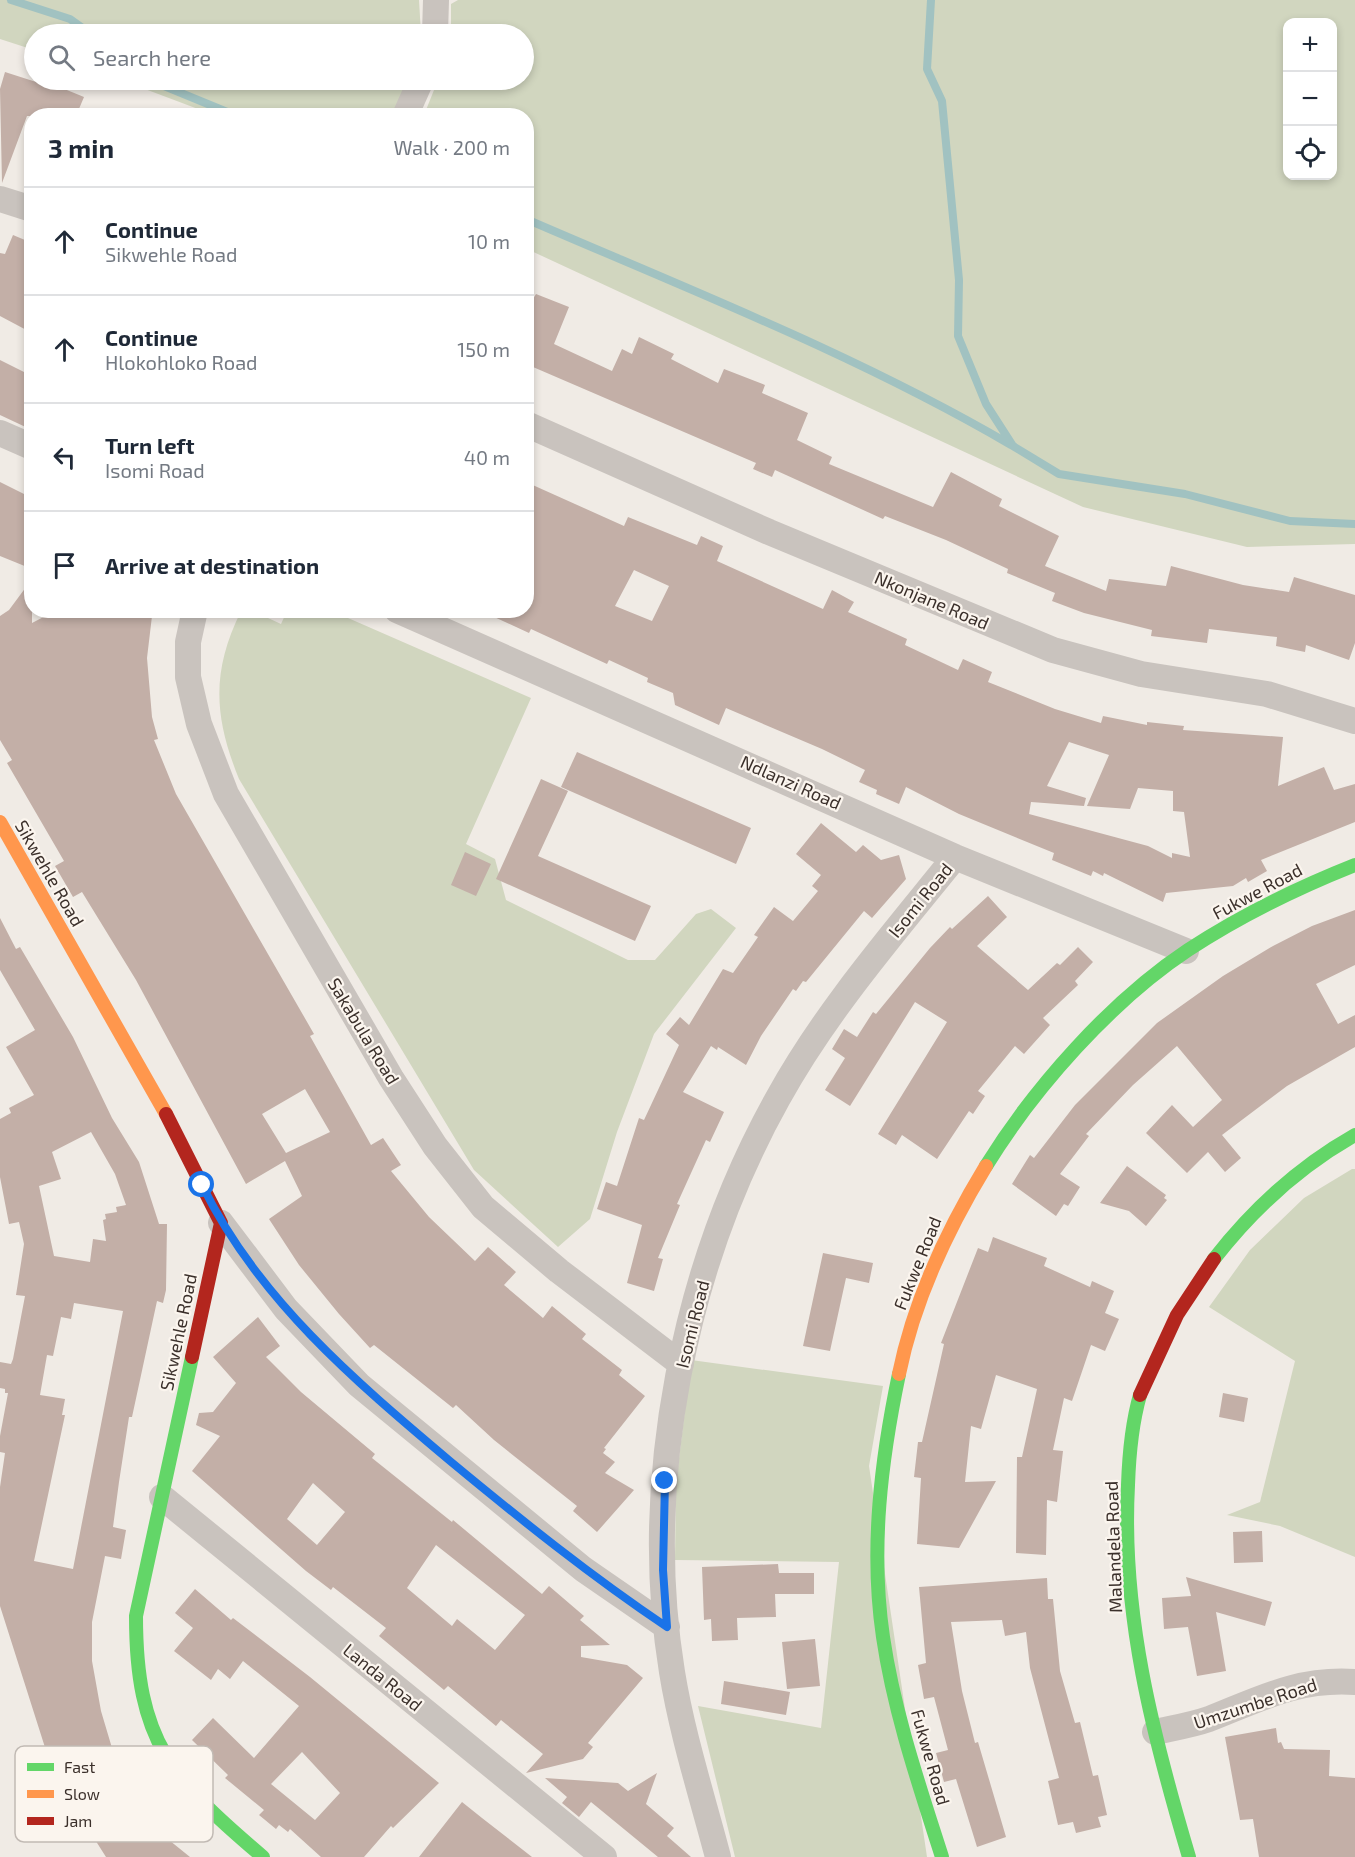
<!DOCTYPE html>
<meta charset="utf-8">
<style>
:root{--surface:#fff;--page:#f6f6f7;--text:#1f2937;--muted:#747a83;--line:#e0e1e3}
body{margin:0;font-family:"Exo 2",sans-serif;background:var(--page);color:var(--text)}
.controls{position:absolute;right:18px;top:18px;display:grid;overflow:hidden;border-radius:12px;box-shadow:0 3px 9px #0003}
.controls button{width:54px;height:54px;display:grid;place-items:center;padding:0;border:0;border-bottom:2px solid var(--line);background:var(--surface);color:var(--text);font:30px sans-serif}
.stop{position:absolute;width:18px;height:18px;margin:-14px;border:4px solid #1a73e8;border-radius:50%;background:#fff}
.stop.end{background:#1a73e8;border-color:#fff;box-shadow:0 2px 6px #0008}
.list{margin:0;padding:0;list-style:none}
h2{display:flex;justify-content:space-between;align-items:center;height:78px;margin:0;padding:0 24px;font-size:26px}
h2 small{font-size:20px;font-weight:400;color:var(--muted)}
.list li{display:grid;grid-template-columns:39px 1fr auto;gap:18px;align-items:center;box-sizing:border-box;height:108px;padding:0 24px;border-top:2px solid var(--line)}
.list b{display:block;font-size:22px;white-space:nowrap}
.list p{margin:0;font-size:20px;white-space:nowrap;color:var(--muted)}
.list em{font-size:20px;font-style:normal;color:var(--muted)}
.icon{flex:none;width:33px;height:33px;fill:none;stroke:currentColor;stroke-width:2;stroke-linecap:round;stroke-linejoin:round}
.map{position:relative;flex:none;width:1355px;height:1857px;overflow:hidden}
.search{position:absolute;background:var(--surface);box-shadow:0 3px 9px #0003;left:24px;top:24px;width:510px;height:66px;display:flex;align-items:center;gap:15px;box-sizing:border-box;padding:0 21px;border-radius:33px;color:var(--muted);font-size:22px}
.panel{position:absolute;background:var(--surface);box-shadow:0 3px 9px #0003;left:24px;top:108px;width:510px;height:510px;border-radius:24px}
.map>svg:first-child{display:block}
</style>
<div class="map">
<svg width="1355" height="1857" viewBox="0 0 1355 1857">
<rect width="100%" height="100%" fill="#f0ebe5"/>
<path fill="#d1d6bf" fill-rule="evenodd" d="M0 0H419L421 34H34V50L0 39Z
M458 0H1355V544L1247 547 1083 507 527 249 526 116 424 115 438 80H524V34H451V4ZM1288 22H1332V176H1288Z
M121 80H407L393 116 214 115Z
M241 611H253L281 624 287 611H332L531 698 466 844 495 859 506 900 628 960H655L696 914 711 909 736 928 654 1034 617 1132 590 1219 558 1247 474 1170 239 779C214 717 211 672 241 611Z
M1352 1169H1355V1557L1280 1526 1227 1515 1260 1502 1295 1361 1209 1307 1250 1250 1304 1198Z
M691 1360 883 1386 869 1466 927 1857H735L698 1706 821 1728 839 1562 675 1560 676 1483Z"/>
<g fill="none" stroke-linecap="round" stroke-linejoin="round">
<path stroke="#a1c2c1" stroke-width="8" d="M11 0 70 19 91 34
M931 0 927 69 942 101 959 280 958 336 986 404 1013 446 1059 474 1185 494 1290 521 1355 524
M155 80 164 86 237 116
M526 219C690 290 857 355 1011 445"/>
</g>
<path fill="#c3afa7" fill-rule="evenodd" d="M5 72 61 90 62 88 84 97 76 116H27L2 183 0 89Z
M13 235 32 243V333L0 316V253L5 254Z
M536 294 569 307 554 344 612 371 622 349 632 354 639 337 674 354 671 359 718 383 724 369 765 385 762 393 808 413 797 440 832 457 829 464 933 507 951 472 1002 499 999 506 1059 536 1045 566 1106 591 1109 579 1166 586 1171 566 1243 585 1289 592 1294 577 1355 595V643L1349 660 1306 645 1305 652 1276 646 1277 637 1209 629 1207 643 1151 636 1152 630 1084 613 1052 601 1055 593 1007 573 1008 569 946 540 885 516 883 519 775 470 772 477 753 469 756 463 526 364V296L533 299Z
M0 360 32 376V430L0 415Z
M0 482 32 498V569L0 556Z
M526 482 624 526 628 517 697 545 701 536 723 546 717 561 823 609 832 590 854 602 848 612 907 639 905 645 958 670 963 659 992 672 988 682 1055 709 1101 723 1103 716 1147 725V722L1184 726 1183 730 1283 737 1278 786 1324 767 1334 790 1355 784V822L1261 860 1267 871 1248 882 1246 878 1233 886 1166 893 1163 902 1104 873 1103 876 1093 871 1091 876 1052 860 1054 853 959 814 906 787 899 804 876 794 877 790 859 782 865 770 822 749 726 708 719 725 675 705 673 693 647 682 648 678 609 660 607 664 531 629 529 633 479 610H526ZM634 570 669 586 652 621 615 606ZM1069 742 1109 755 1087 806 1130 809 1138 788 1173 791V811L1184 812 1190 857 1172 853V858L1148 846 1029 814 1031 802 1084 806 1086 798 1047 786Z
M32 579V623L57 610H105L152 616 147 658 152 717 158 739 154 740 176 794 314 1034 310 1036 371 1145 383 1138 401 1165 391 1171 429 1217 475 1261 488 1247 516 1272 504 1285 543 1318 552 1306 586 1334 582 1339 622 1370 619 1375 645 1396 604 1448 606 1449 603 1453 615 1462 605 1473 634 1490 597 1532 573 1511 577 1506 494 1440 456 1405 453 1408 374 1345 370 1348 339 1314 299 1265 269 1219 302 1196 285 1161 246 1184 136 980 82 892 73 897 55 866 64 861 7 763 12 760 0 740V616L9 610ZM305 1089 330 1132 286 1153 262 1114Z
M577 752 751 828 736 864 561 787Z
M541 779 568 791 538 856 651 906 635 941 496 879Z
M821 823 856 852 863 845 881 860 899 855 906 879 872 918 864 911 806 982 803 981 796 991 793 989 761 1036 746 1065 718 1047 717 1050 711 1046 683 1092 724 1112 710 1142 706 1140 677 1204 680 1205 658 1258 663 1259 654 1291 627 1283 642 1225 597 1209 606 1182 617 1186 639 1118 644 1120 679 1045 666 1034 680 1017 689 1025 723 969 733 973 758 937 754 935 774 907 793 921 818 891 812 886 821 875 796 854Z
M465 852 491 864 476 896 451 885Z
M988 896 1007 917 977 946 1028 990 1057 963 1060 965 1078 947 1093 962 1075 981 1078 985 1043 1018 1050 1025 1024 1054 1015 1046 978 1091 985 1096 973 1114 969 1111 937 1159 902 1135 896 1145 878 1134 947 1022 915 1002 850 1106 825 1090 845 1058 832 1049 844 1029 857 1037 873 1012 876 1014 930 948 950 927 952 929Z
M1355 910V965L1316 984 1338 1024 1355 1015V1047L1287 1086 1222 1135 1241 1158 1225 1172 1208 1152 1187 1173 1146 1133 1172 1105 1193 1127 1222 1100 1177 1046 1133 1085 1086 1134 1089 1136 1060 1174 1080 1187 1068 1206 1064 1204 1056 1216 1012 1184 1030 1155 1034 1158 1075 1105 1157 1023 1223 976 1273 946 1312 926Z
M0 918 16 949 20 947 73 1037 112 1118 139 1162 159 1224H167L166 1290 163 1303 157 1301 132 1417H129L119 1482 113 1527 126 1530 121 1559 105 1556 92 1622V1661L101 1711 112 1748 133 1791 164 1836 190 1857H106L66 1794 60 1797 43 1762 49 1760 0 1606V1487L5 1453 0 1452V1436L8 1393H5V1389L0 1388V1362L11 1364 13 1359 25 1296 16 1295 24 1244 19 1222 9 1224 0 1177V1119L11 1113 9 1108 34 1095 6 1047 35 1030 0 970ZM91 1132 115 1174 126 1205 116 1207 117 1212 105 1214 106 1219 103 1220 106 1241 93 1239 90 1262 54 1256 39 1186 61 1179 52 1152ZM74 1303 123 1311 73 1569 34 1561 65 1415H62L65 1399 40 1395 47 1355 53 1356 61 1317 71 1319Z
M1127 1166 1166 1195 1164 1198 1167 1200 1146 1226 1129 1211 1100 1203Z
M993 1237 1047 1258 1044 1266 1090 1287 1092 1281 1114 1291 1105 1313 1119 1319 1105 1351 1091 1345 1072 1401 1064 1398 1053 1450 1063 1451 1057 1502 1047 1500 1046 1555 1016 1553 1017 1457H1022L1037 1389 996 1375 981 1429 971 1426 965 1482 996 1481 959 1548 917 1544 921 1478 914 1477 918 1442H922L944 1344 941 1343 978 1248 988 1252Z
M823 1253 873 1263 869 1283 846 1278 830 1351 803 1346Z
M258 1317 280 1346 266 1357 301 1392 375 1454 372 1458 452 1522 453 1520 542 1594 549 1586 584 1616 580 1620 610 1645 581 1646V1657L627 1665 643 1678 588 1743 593 1747 583 1759 526 1773 543 1754 501 1720 496 1726 448 1686 444 1690 379 1636 386 1628 333 1587 331 1590 306 1571 192 1471 220 1436 196 1425 199 1413 213 1412 236 1383 213 1357ZM313 1483 345 1512 317 1545 287 1519ZM436 1545 525 1615 495 1650 457 1619 452 1626 407 1588Z
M1223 1393 1248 1398 1244 1422 1219 1417Z
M1262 1531 1263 1562 1234 1563 1233 1532Z
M778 1564 779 1573H814V1594H775L776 1617 737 1618 738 1640 712 1641 711 1619 704 1620 702 1567Z
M1186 1577 1272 1602 1265 1626 1216 1612 1226 1671 1197 1676 1188 1627 1164 1629 1162 1598 1191 1596Z
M1047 1578 1048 1599H1053L1060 1671 1075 1723 1080 1722 1093 1776 1098 1775 1107 1815 1098 1817 1101 1827 1076 1833 1073 1822 1058 1825 1048 1781 1059 1778 1030 1668 1026 1632 1005 1636 1002 1620 951 1622 962 1691 975 1743 978 1742 1006 1837 977 1847 956 1779 944 1782 936 1753 948 1750 934 1697 924 1699 918 1665 926 1663 919 1587Z
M195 1589 231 1620 233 1618 310 1677 439 1783 393 1828 391 1826 364 1857H321L290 1829 288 1832 279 1825 276 1829 259 1815 264 1810 225 1778 228 1775 192 1740 213 1718 254 1758 299 1706 243 1661 230 1679 218 1669 211 1680 174 1651 193 1628 175 1613ZM302 1752 340 1793 315 1820 271 1784Z
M815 1639 820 1686 787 1689 782 1642Z
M724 1681 790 1692 786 1715 721 1704Z
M1276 1728 1278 1743 1281 1742 1284 1749 1330 1750 1329 1776 1355 1778V1857H1259L1253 1819 1240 1820 1225 1737Z
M657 1773 646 1804 674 1828 667 1836 691 1857H658L591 1802 579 1817 562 1803 567 1797 545 1778 618 1783 628 1791Z
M462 1802 482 1818 532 1857H419Z"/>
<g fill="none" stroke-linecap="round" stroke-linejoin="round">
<path stroke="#c9c3be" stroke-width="26" d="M435 34 436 0
M405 116 421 80
M0 199 32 209
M526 424 769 532 1053 650 1141 674 1267 694 1355 721
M0 433 32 447
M195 610 188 642V677L199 724 226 794 391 1078 435 1146 483 1207 559 1271 681 1364
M397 610 955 857 1186 951
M221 1223 286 1309 359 1385 583 1569 667 1627
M162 1497 604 1857
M1155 1732C1173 1728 1192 1725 1209 1719 1260 1699 1298 1678 1355 1682
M718 1857C702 1796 682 1734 672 1672 641 1481 684 1266 778 1098 826 1011 893 934 955 857"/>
<path stroke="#63d668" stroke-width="14" d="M986 1166C1034 1088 1111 1001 1188 950 1240 916 1297 888 1355 865
M1214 1259C1253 1209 1300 1166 1355 1135
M192 1357 136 1616C136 1741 171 1779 263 1857
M899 1374C881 1460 870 1549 883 1637 894 1712 919 1785 942 1857
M1140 1395C1132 1423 1129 1455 1128 1485 1121 1613 1153 1736 1189 1857"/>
<path stroke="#ff974d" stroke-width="14" d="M0 822 166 1114
M899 1374C914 1300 947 1230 986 1166"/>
<path stroke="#b3261e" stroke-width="14" d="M166 1114 221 1223 192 1357
M1140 1395 1177 1315 1214 1259"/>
</g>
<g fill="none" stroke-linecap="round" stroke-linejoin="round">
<path stroke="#1a73e8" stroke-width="8" d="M202 1185C258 1299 354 1380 450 1461 520 1519 591 1576 667 1627L663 1570 665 1481"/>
</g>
<g text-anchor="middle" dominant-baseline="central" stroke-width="4.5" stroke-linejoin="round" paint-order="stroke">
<g font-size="18" fill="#3b302b" stroke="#fbf5ee">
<text transform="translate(932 600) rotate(23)">Nkonjane Road</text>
<text transform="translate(791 782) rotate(24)">Ndlanzi Road</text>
<text transform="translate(50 873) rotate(60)">Sikwehle Road</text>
<text transform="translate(1257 891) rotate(-28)">Fukwe Road</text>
<text transform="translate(920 900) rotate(-51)">Isomi Road</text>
<text transform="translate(364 1031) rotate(59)">Sakabula Road</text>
<text transform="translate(917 1263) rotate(-68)">Fukwe Road</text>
<text transform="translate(692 1324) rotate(-76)">Isomi Road</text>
<text transform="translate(178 1332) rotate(-78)">Sikwehle Road</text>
<text transform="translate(1113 1547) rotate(-92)">Malandela Road</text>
<text transform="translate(383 1677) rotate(39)">Landa Road</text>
<text transform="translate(1255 1703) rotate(-18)">Umzumbe Road</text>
<text transform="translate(931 1757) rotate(74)">Fukwe Road</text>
</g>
</g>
<rect x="15" y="1746" width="198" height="96" rx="9" fill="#fbf5ee" stroke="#c1bab4" stroke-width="1.5"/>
<rect x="27" y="1763" width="27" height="8" fill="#63d668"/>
<rect x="27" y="1790" width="27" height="8" fill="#ff974d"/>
<rect x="27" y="1817" width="27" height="8" fill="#b3261e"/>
<g font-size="16" fill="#3b302b">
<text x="64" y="1773">Fast</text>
<text x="64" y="1800">Slow</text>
<text x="64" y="1827">Jam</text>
</g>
</svg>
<div class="controls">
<button>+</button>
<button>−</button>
<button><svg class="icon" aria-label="locate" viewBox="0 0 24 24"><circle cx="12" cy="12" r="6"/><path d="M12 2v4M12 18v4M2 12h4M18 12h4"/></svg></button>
</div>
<div class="stop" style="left:202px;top:1185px"></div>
<div class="stop end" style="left:665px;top:1481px"></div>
<div class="search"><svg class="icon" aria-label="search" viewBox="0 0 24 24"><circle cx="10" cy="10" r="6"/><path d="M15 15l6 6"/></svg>Search here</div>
<section class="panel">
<h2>3 min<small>Walk · 200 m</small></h2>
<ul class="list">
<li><svg class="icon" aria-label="ahead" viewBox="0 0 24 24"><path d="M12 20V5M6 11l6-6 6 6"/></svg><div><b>Continue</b><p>Sikwehle Road</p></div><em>10 m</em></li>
<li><svg class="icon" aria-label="ahead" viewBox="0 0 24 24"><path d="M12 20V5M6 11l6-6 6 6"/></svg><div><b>Continue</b><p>Hlokohloko Road</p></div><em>150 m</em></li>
<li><svg class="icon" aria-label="left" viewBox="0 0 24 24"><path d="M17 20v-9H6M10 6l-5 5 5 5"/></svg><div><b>Turn left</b><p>Isomi Road</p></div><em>40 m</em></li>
<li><svg class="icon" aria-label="arrive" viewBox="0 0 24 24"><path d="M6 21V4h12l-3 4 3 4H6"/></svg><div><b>Arrive at destination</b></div></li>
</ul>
</section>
</div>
